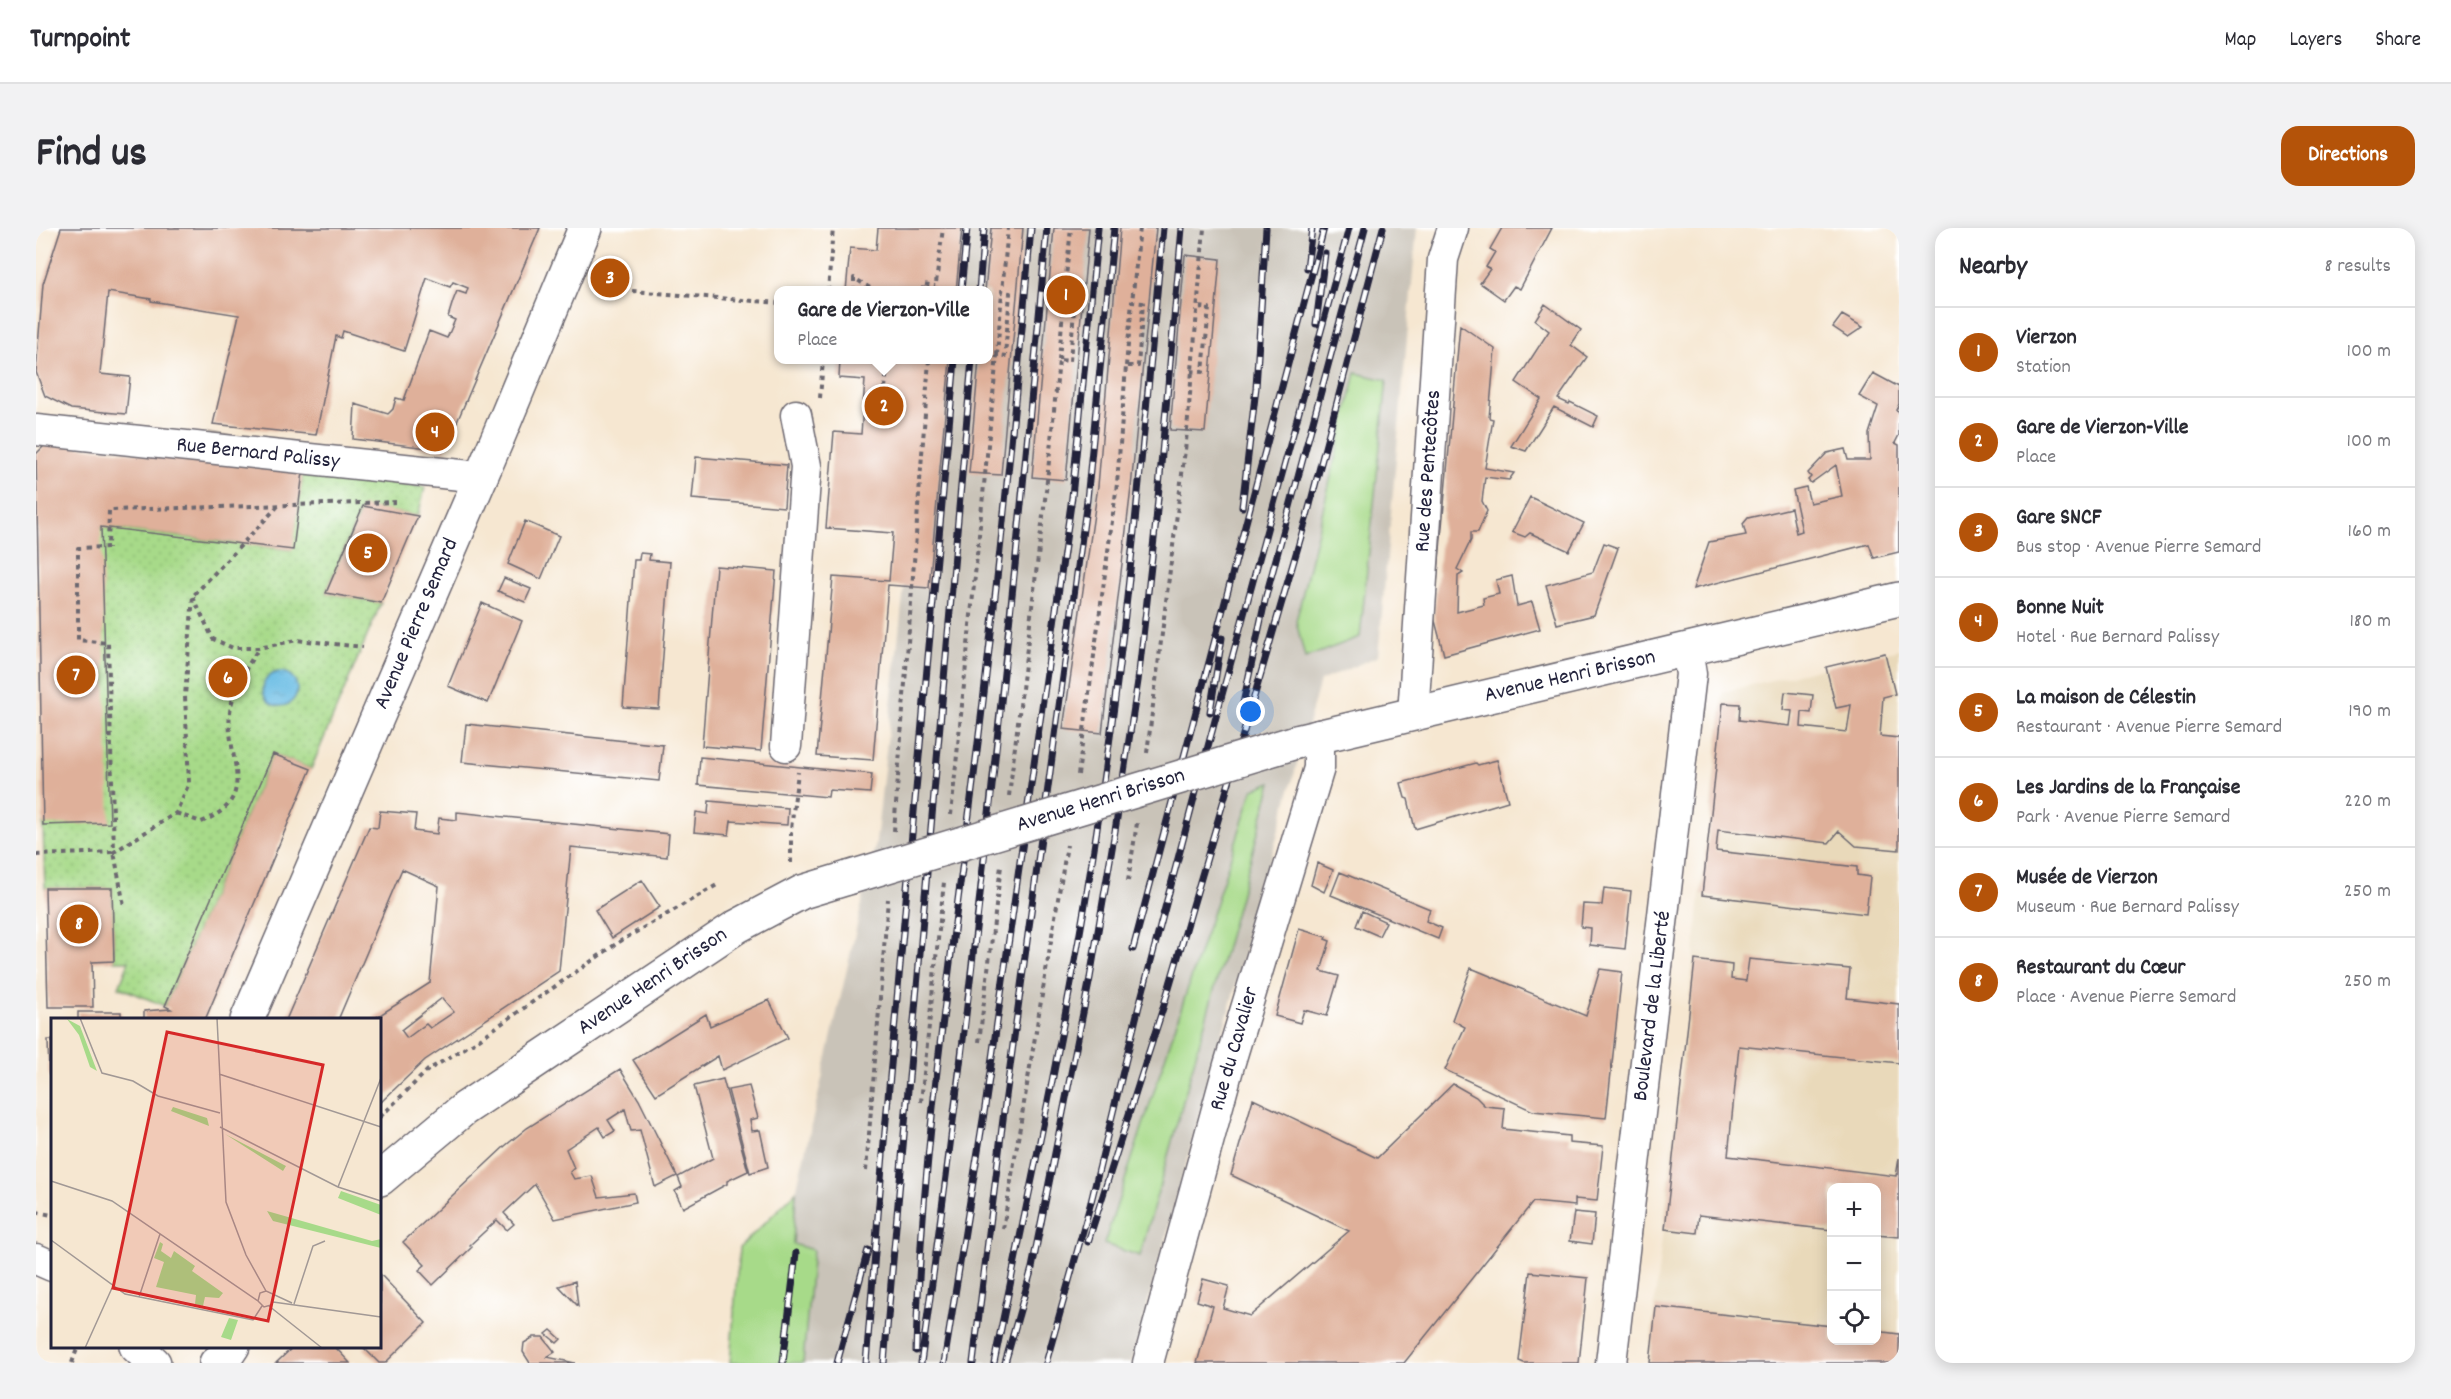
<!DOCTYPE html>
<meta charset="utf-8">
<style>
:root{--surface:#fff;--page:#f2f2f3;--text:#2b2b33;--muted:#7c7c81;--line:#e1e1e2;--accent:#b45309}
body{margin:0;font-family:Dekko,sans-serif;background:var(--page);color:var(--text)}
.controls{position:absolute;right:18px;bottom:18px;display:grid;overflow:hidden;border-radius:12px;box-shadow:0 3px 15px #0003}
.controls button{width:54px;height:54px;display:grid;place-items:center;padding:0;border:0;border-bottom:2px solid var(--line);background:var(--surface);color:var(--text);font:30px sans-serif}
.you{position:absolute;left:1215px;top:484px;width:21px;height:21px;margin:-15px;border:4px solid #fff;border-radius:50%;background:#1a73e8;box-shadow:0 0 0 9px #1a73e833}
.badge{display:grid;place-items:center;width:39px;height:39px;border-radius:50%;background:var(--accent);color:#fff;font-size:20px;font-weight:700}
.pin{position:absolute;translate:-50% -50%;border:3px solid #fff;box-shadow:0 2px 6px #0006}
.popup{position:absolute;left:738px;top:58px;width:219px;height:78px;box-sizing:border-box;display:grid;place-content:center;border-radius:12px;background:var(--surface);filter:drop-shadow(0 2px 4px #0005);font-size:20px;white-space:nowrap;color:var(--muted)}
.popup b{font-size:22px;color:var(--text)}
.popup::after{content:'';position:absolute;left:50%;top:100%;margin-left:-12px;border:12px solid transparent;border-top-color:var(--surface)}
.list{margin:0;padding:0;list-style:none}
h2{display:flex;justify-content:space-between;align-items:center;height:78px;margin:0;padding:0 24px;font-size:26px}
h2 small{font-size:20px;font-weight:400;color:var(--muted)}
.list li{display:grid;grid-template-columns:39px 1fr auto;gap:18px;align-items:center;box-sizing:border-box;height:90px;padding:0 24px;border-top:2px solid var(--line)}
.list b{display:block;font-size:22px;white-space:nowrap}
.list p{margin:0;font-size:20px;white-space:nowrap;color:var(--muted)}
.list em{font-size:20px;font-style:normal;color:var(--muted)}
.icon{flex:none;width:33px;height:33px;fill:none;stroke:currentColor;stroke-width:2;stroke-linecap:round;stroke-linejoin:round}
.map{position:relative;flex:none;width:1863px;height:1135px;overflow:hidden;border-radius:18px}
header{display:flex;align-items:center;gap:36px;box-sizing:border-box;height:84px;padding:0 30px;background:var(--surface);border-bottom:2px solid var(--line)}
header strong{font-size:28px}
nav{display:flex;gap:33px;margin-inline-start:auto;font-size:21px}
.intro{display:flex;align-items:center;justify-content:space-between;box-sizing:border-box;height:144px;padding:0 36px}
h1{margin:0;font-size:42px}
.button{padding:15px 27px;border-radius:18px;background:var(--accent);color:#fff;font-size:21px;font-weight:700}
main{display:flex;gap:36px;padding:0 36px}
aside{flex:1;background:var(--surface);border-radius:18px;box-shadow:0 3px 15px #0003}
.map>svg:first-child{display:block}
</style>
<header>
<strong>Turnpoint</strong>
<nav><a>Map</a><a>Layers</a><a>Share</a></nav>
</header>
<div class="intro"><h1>Find us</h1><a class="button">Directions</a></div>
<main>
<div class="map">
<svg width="1863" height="1135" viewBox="0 0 1863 1135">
<defs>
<pattern id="park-dots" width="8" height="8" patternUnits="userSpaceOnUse" patternTransform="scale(1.5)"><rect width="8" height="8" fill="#a7da89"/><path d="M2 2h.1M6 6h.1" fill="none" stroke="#8fbb77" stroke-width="1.8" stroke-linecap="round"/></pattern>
<pattern id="water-ripples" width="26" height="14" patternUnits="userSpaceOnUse" patternTransform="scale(1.5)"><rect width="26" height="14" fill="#68bce4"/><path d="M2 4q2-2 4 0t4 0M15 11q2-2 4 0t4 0" fill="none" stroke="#5aa1c4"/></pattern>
</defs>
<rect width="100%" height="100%" fill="#fff"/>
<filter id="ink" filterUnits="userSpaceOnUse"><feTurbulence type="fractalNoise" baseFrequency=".0167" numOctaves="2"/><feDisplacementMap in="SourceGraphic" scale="12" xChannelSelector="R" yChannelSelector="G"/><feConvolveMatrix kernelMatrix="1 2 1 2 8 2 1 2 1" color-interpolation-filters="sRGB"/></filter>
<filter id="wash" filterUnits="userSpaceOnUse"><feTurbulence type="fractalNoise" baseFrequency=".008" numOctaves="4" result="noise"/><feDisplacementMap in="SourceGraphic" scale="24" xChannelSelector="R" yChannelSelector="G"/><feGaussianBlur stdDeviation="1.35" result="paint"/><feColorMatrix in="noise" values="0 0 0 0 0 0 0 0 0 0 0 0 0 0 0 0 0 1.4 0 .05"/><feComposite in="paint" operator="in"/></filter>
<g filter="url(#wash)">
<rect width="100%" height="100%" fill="#f6e7d1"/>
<path fill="#e9d9ba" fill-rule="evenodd" d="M1863 421V1135H1612L1687 464ZM1796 960H1840V1112H1796Z"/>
<path fill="#c9c3b8" d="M907 0H1381L1342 428 1284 453 1095 1135H694L703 1020 760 964 840 614 893 132H953V63L900 62Z"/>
<path fill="#a7da89" stroke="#647e62" stroke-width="1.5" d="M1320 145 1351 152 1324 409 1269 430 1260 393Z
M1236 554 1104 1028 1068 1016 1217 561Z
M760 964 757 1016 777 1022 767 1135H694L703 1020Z"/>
<path fill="url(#park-dots)" stroke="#647e62" stroke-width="1.5" d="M267 244 389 259 382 288 326 279 290 365 345 375 275 541 237 526 129 778 83 759 93 733H78L76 660H9L7 597 65 299 256 322Z"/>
<path fill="url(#water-ripples)" stroke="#456f90" stroke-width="1.5" d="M227 461a17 17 0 1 1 34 0a17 17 0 1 1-34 0Z"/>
<g id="blocks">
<path fill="#dfb09a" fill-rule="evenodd" d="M25 0H504L409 222 317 211 319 176 352 186 357 181 360 170 368 172 393 103 411 110 419 92 412 89 417 73 421 63 430 66 432 60 417 54 414 59 391 50 368 123 307 103 305 110 300 108 280 207 177 196 203 87 115 73V71L72 64 64 146 94 149 90 186 35 181 9 168 0 144 7 56Z
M842 0H926L920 63H810L814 20 840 22Z
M955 0H987L965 247 933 245 943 132H953V63H949Z
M1018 0H1053L1030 252 996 249Z
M1084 0H1120L1095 260 1066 505 1027 501 1062 258Z
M1466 0H1516L1484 61 1478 58 1468 72 1444 55 1454 41 1450 39 1459 24 1454 21Z
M1149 27 1184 31 1169 204 1134 202Z
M1509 76 1545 102 1535 117 1551 129 1522 171 1533 176 1534 174 1562 188 1557 199 1518 179 1490 223 1475 218 1505 171 1480 154 1513 103 1499 92Z
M1806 87 1827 99 1812 109 1797 99Z
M1424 97 1459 121 1453 190 1457 191 1449 240 1478 245 1473 252 1449 249 1446 273 1451 283 1442 304H1435V312L1421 341 1427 345 1422 348 1421 384 1448 377 1447 370 1463 366 1460 352 1476 348 1481 378 1496 374 1504 401 1408 427 1398 389Z
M804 132H914L893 360 852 357 837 532 781 528 797 349 853 353 857 305 790 300 798 204 825 206 829 152 803 150Z
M1837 145 1863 159V176L1860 182 1863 183V207L1859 215 1863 217V324L1838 330 1833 316 1657 361 1673 314 1710 307 1707 296 1712 290 1755 280 1760 305 1766 303 1757 262 1770 259 1774 275 1806 268 1800 237 1775 255 1772 252 1775 249 1772 245 1791 225 1809 221 1812 232H1834L1833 206 1842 178 1823 168Z
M11 215 267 244 257 322 65 299 74 595 7 597 0 226Z
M660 229 751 237 748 279 656 271Z
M1494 269 1548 295 1533 323 1494 305 1489 309 1476 304Z
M327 278 382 288 345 375 290 365Z
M489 293 523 308 505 351 472 336Z
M1568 315 1582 320 1558 387 1521 396 1510 357 1557 344Z
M604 325 614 326 613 332 634 334 623 481 587 479 598 332H603Z
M680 338 740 343 725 523 666 518Z
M468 350 495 361 489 374 462 363Z
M446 375 486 393 452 475 412 458Z
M1849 425 1859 466 1847 469 1844 508 1863 510V622L1820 618 1803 603 1793 615 1682 602 1680 623 1821 639V647L1834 649 1830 686 1666 667 1687 475 1704 476 1703 492 1754 498 1756 483 1747 482 1749 464 1777 467 1775 485 1766 484 1765 499 1811 504 1815 477 1800 480 1790 439Z
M430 496 627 517 623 553 426 534Z
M237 526 275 541 169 792H108V783L135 781 129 778Z
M664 529 836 546 834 565 793 562 792 569 662 557Z
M1461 532 1472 573 1379 601 1372 571 1369 570 1365 555 1440 535 1442 537Z
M673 573 752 580 751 597 695 593 693 607 658 604 660 584 672 586Z
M344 583 380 586 378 603 401 606 403 590 421 592V584L633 606 631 629 535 619 523 743 389 832 344 875V792H336L394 755 403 658 366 641 302 792H250L333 599 342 600ZM406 770 418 784 394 800 390 796 371 810 365 802Z
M1281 635 1297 642 1288 664 1275 657Z
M1304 644 1394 681 1390 693 1406 700 1402 711 1295 667Z
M606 652 624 679 576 710 559 682Z
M9 660H76L78 733 56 734 57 779H12Z
M1568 660 1595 663 1589 721 1554 717 1555 700 1545 699 1547 676 1566 677Z
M1326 683 1350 694 1343 708 1320 698Z
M1263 701 1290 709 1289 711 1294 713 1285 743 1303 748 1291 788 1268 782 1264 795 1239 788Z
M1713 731 1814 741 1811 770 1863 776V835L1703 818 1692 928 1860 948 1863 930V1009L1840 1007V960H1796V1002L1663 987 1661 1005 1629 1001 1659 732 1696 737 1695 751 1710 753Z
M1435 740 1550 788 1564 741 1586 744 1570 890 1497 883 1409 842 1429 799 1416 792Z
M733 772 752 810 686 842 682 828 620 867 597 832 670 786 674 798Z
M42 784H85V792H42Z
M12 812H16V848L13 847Z
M584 841 603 872 641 948 619 959 604 902 595 903 589 881 572 892 579 903 569 909 563 899 530 921 538 940 534 944 538 951 556 948 563 969 598 965 600 974 519 991 499 956 468 985 478 996 471 1002 461 992 434 1017 436 1019 397 1057 383 1042 389 1037 367 1014 469 918 491 900Z
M687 851 712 943 691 953V956L647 980 639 963 646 959 642 949 677 930 658 858Z
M1417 856 1440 869 1449 878 1469 880 1467 901 1533 908V915L1567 918 1561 973 1539 971V978L1497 974 1368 1135H1161L1177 1078 1161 1073 1167 1051 1193 1058 1187 1080 1214 1088 1313 1003 1195 947 1217 871 1341 930Z
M713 858 722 890 714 892 716 903 724 902 732 939 714 945 692 862Z
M1538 984 1559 986 1556 1016 1534 1013Z
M1494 1044 1552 1050 1543 1135H1488L1483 1133Z
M344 1046 390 1095 349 1135H343L327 1119H344Z
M539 1053 542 1078 523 1058Z
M1620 1079 1796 1098V1113H1840V1103L1863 1106V1135H1614Z
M515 1102 525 1111 521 1115 510 1106Z
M498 1109H507L519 1124 511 1129 539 1135H494L487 1124 488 1115Z
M257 1119H299L314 1135H240Z"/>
</g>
</g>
<g filter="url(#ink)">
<use href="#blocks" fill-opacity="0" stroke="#6c6770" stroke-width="1.5"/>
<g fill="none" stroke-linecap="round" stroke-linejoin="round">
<path stroke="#ccc0b3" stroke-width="30" stroke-dasharray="30 15" stroke-linecap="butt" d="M182 234 189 197"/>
<defs>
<path id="minor" d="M0 202 444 249
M1377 487 1407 31 1417 0
M750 518 770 238 760 187
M0 1031 16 1038
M1112 1135 1193 837 1283 540V507
M1575 1135 1655 446 1651 421"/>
<path id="major" d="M1260 514 1863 371
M211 792 463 207 549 0
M344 951 428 881 700 699 766 664 812 650
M100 1118 118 1135
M180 1135 191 1127 197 1118"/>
</defs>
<use href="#minor" stroke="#6c6770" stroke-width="33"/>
<use href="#major" stroke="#6c6770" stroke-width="36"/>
<path stroke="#6c6770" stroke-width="4" stroke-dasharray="4.5 4.5" stroke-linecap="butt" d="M596 63 743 75
M792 63 797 0
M818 63V50L839 63
M887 63V56L899 58
M899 63 907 0
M961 127 966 64
M1023 132 1028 68
M1090 138 1096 74
M1155 143 1167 144 1173 80 1161 79
M784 170 787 132
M845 196 852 132
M242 278 157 368 149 468 153 555 140 585 78 624 72 415 42 412V320L72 319 73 282 364 274
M157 369 177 411 197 420H223L261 412 327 419
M1111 525 1150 214 1168 0
M1042 547 1081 256 1090 138H1102L1107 75 1096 74 1104 0
M973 568 1010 263 1023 132 1034 133 1039 69 1028 68 1035 0
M140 585 165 594C229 569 185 526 195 478 200 456 211 438 223 420
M915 587 961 127 969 128 974 65 966 64 972 0
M858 603 893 132
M0 627 78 624 88 678
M755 635V601L762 544
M1092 653 1101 595
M943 814 965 638
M885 874 908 654
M344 889 392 842 439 814 583 714 681 657
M830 943 852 671
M0 984 16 987
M967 1001 1031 617
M36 1135 42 1118"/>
<use href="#minor" stroke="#fff" stroke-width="30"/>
<use href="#major" stroke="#fff" stroke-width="33"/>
<defs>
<path id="rail" d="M1271 40 1276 0
M925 63 931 0
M943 63 948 0
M1280 96 1289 25
M1206 279 1220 160 1230 0
M1174 484 1186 410
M1205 485 1230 368 1329 0
M1097 721 1288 0
M1052 1014 1127 780 1271 288 1347 0
M880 1123C885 930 914 739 938 547 961 365 979 183 995 0
M747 1135 760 1025
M801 1135 832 1022
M830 1135 848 914 919 132
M848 1135 936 132
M885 1135C938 758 977 379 1011 0
M908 1135 949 879 1036 269 1062 0
M937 1135 968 883 1051 272 1078 0
M958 1135C989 982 1023 830 1049 676 1087 452 1106 226 1127 0
M969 1135 996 1040 1054 750 1079 603 1102 453 1120 293 1146 0
M1010 1135 1055 974 1103 778 1162 555 1313 0"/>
</defs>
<use href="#rail" stroke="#22223b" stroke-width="7"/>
<use href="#rail" stroke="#fff" stroke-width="4.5" stroke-dasharray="14" stroke-linecap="butt"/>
<defs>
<path id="major-bridge" d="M812 650 1260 514"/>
</defs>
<use href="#major-bridge" stroke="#6c6770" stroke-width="36" stroke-linecap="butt"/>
<use href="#major-bridge" stroke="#fff" stroke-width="33"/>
</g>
</g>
<g text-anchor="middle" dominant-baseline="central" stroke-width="5" stroke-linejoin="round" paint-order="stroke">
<g font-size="22" fill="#22223b" stroke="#fff">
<text transform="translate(222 226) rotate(6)">Rue Bernard Palissy</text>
<text transform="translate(1393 243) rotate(-86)">Rue des Pentecôtes</text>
<text transform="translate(381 396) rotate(-67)">Avenue Pierre Semard</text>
<text transform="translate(1534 449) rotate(-13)">Avenue Henri Brisson</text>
<text transform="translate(1065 573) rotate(-17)">Avenue Henri Brisson</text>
<text transform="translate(617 754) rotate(-34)">Avenue Henri Brisson</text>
<text transform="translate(1617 778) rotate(-83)">Boulevard de la Liberté</text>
<text transform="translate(1199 821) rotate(-74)">Rue du Cavalier</text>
</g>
</g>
<g transform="translate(15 790)">
<rect width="330" height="330" fill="#f6e7d1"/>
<path d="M16 1 29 8 46 53 39 49 28 17ZM122 89 156 100 158 108 120 93ZM174 116 235 148 232 153ZM290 173 330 187V197L287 180ZM216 193 321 223 330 221V230L222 203ZM178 300 187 302 180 322 170 319Z" fill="#a7da89"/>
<path d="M109 224 112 226 110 233 120 240 123 233 144 248 141 253 172 275 168 280 154 279 152 288 144 286 145 277 105 269 113 244 103 240Z" fill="#a7da89"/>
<path fill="none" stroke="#a19895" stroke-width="1.5" d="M29 0 51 55 82 63 107 78 169 95M166 0 175 184 195 237 215 273 241 285M168 56 330 109M169 109 287 169 330 183M0 163 61 183 207 283M287 169 330 60M0 222 74 276 202 302 211 288M215 273 209 275 207 283 213 289 220 287M88 279 109 216M222 284 330 299M243 286 262 228 274 223M218 288 271 330M34 330 61 270"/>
<path fill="#d62828" fill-opacity="0.15" stroke="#d62828" stroke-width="3" d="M116 14 272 47 217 303 62 270Z"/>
<rect width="330" height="330" fill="none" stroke="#22223b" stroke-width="3"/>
</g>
</svg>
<div class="controls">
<button>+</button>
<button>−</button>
<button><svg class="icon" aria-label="locate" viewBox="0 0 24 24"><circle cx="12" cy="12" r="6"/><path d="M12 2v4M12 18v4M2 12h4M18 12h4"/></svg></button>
</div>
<div class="you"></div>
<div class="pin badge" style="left:1030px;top:67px">1</div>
<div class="pin badge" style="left:848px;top:178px">2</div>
<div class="popup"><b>Gare de Vierzon-Ville</b>Place</div>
<div class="pin badge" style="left:574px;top:50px">3</div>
<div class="pin badge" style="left:399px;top:204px">4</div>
<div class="pin badge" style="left:332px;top:325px">5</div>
<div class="pin badge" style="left:192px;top:450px">6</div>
<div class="pin badge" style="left:40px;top:447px">7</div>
<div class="pin badge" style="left:43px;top:696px">8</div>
</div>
<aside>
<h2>Nearby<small>8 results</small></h2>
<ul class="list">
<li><span class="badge">1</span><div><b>Vierzon</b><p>Station</p></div><em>100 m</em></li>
<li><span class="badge">2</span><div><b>Gare de Vierzon-Ville</b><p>Place</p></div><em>100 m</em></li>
<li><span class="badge">3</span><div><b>Gare SNCF</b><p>Bus stop · Avenue Pierre Semard</p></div><em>160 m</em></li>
<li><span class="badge">4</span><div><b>Bonne Nuit</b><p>Hotel · Rue Bernard Palissy</p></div><em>180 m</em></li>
<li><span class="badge">5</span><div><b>La maison de Célestin</b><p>Restaurant · Avenue Pierre Semard</p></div><em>190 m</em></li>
<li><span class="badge">6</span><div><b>Les Jardins de la Française</b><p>Park · Avenue Pierre Semard</p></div><em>220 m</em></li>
<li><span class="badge">7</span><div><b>Musée de Vierzon</b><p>Museum · Rue Bernard Palissy</p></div><em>250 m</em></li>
<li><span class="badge">8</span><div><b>Restaurant du Cœur</b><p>Place · Avenue Pierre Semard</p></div><em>250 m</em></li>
</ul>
</aside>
</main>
